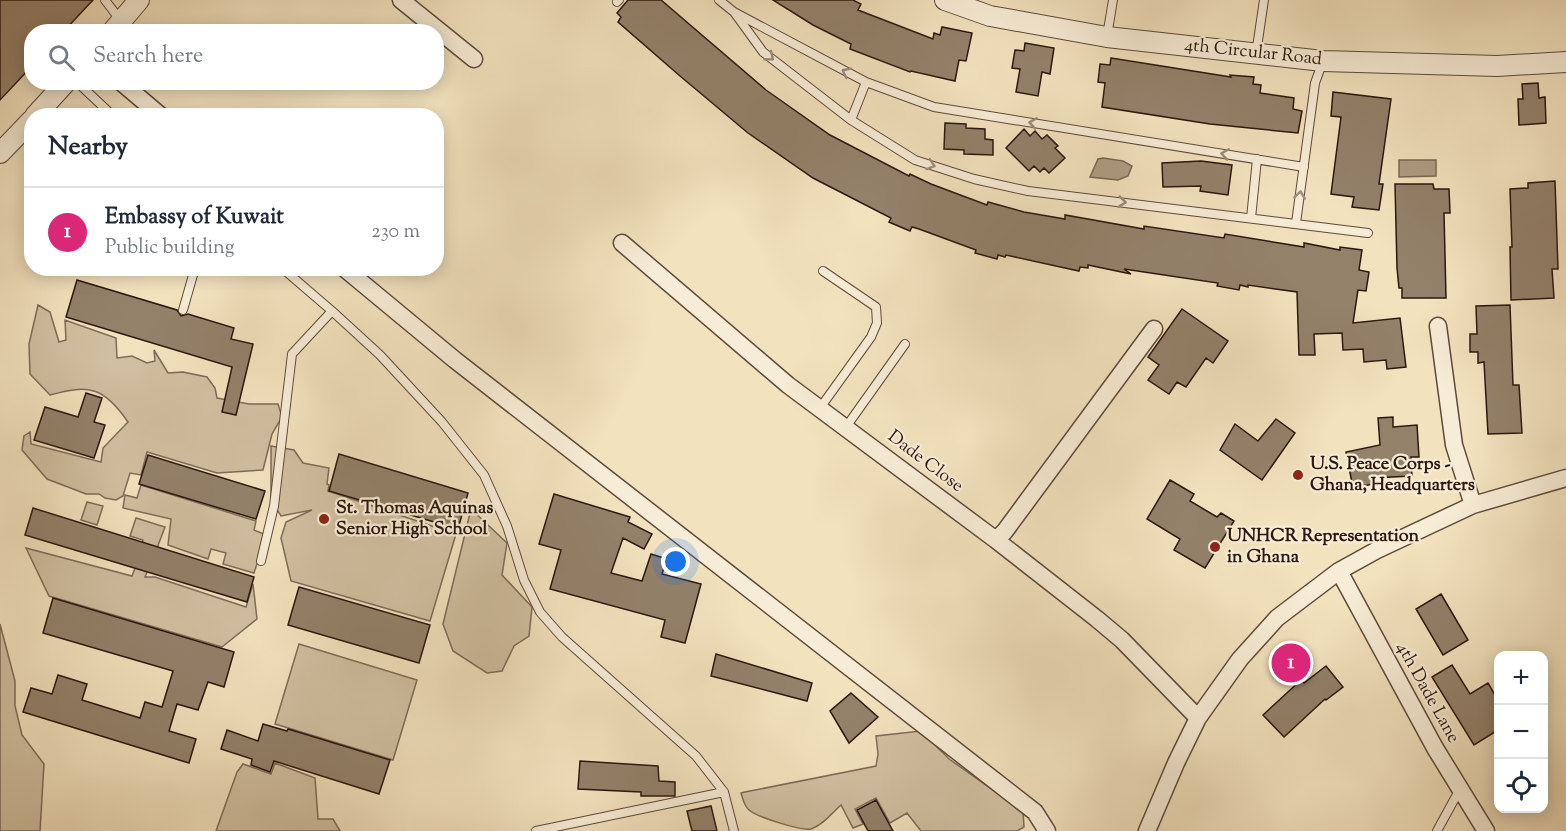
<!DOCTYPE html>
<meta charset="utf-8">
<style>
:root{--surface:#fff;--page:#f2f2f3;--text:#1f2937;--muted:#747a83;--line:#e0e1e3;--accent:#db2777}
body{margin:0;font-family:"Sorts Mill Goudy",serif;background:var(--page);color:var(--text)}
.controls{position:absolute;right:18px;bottom:18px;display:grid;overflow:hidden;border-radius:12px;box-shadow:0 3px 15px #0003}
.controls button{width:54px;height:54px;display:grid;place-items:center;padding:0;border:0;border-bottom:2px solid var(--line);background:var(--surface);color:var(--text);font:30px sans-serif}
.you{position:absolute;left:676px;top:562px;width:21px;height:21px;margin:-15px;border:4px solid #fff;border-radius:50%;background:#1a73e8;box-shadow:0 0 0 9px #1a73e833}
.badge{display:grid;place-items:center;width:39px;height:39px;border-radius:50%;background:var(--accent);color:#fff;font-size:20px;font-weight:700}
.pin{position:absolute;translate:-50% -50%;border:3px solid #fff;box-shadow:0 2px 6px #0006}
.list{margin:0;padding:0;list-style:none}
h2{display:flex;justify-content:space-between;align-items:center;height:78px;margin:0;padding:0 24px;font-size:26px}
h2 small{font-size:20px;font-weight:400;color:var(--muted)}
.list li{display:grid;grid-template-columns:39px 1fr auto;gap:18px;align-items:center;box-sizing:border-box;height:90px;padding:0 24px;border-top:2px solid var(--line)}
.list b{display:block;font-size:22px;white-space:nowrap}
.list p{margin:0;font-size:20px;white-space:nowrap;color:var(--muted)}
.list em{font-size:20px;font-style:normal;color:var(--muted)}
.icon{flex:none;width:33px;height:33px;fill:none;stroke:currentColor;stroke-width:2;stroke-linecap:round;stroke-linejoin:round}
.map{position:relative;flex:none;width:1566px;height:831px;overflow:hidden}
.search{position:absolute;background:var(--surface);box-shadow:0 3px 15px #0003;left:24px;top:24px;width:420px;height:66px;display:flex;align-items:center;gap:15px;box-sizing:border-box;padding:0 21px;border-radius:24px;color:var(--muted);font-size:22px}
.panel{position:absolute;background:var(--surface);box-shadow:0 3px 15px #0003;left:24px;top:108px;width:420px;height:168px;border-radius:24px}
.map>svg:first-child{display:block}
</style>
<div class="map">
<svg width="1566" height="831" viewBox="0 0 1566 831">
<rect width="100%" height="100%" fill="#f2e2be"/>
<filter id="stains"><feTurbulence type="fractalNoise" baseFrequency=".00333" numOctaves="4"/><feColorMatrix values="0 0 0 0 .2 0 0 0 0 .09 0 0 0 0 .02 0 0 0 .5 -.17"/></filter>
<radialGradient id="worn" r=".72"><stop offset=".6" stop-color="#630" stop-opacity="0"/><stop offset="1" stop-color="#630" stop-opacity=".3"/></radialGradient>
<path fill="#d0bfa0" stroke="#7e6b58" stroke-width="1.5" d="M38 305 50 312 59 342 66 340 65 320 116 338 117 358 132 356 147 363 155 361 154 350 168 373 183 372 207 377 215 388 217 398 249 404H278L282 417 272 434 263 470 217 473 147 452 141 475 130 473 123 496 116 500 105 498 99 494H86L47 479 22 450 24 436 30 432 31 444 101 462 103 448 128 422C104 387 89 384 50 395L30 374 29 344Z
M271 446 294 450 303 463 329 468 327 484 329 485 328 491 456 534 430 621 291 581 281 538 286 522 312 510 281 516 271 500Z
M141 485 256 521 254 530 266 535 254 573 223 564 226 553 211 549 208 559 168 545 171 519 123 508 125 495 137 498Z
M87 502 103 506 97 525 81 520Z
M471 509 507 543 502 575 532 607 529 636 514 646 502 671 487 673 453 651 443 624Z
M136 518 165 527 157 548 142 544 143 540 130 536Z
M26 548 132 576 142 550 154 556 145 577H155L246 607 253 584 257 619 222 647 49 596Z
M0 624 15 681V706L22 735 44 764 40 831H0Z
M299 644 417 680 393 760 275 724Z
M921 731 949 759 1023 811 1024 827 1017 831H921L907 813 890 823 876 798 855 809 863 824 853 828 841 805C832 813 823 825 811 829 801 831 757 817 749 810 744 806 743 799 741 793L745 792 876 766 878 754 876 736Z
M275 763 315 778 318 819H333L340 831H216L237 772 243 764 271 774Z"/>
<path fill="#af9d82" stroke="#7b6754" stroke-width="1.5" d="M1103 158 1123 161 1132 166 1128 176 1118 180 1090 177 1098 159Z
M1399 160H1436V176L1399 177Z"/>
<path fill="#93816a" stroke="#2c170f" stroke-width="1.5" d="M0 0H93L63 32H32V66L0 100Z
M628 0H661L766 90 830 135 909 176 910 174 931 184 987 205 988 202 1024 212 1065 219V215L1144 229V226L1224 238 1225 234 1304 247V243L1340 250V247L1362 250 1359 270 1369 272 1366 291 1358 290 1353 323 1400 318 1406 367 1387 369 1386 360 1364 362 1363 349 1343 350 1342 333 1314 334 1315 355H1299L1297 292 1248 285V287L1240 285 1239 290 1217 286 1218 283 1124 269 1131 274 1088 265V268L1080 267 1079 271 1006 255 1005 257 998 255 997 259 975 253 976 250 919 229 912 227 910 231 889 222 891 218 813 178 748 133 680 76 618 22 621 17 617 13Z
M773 0H853L861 4 858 10 933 39 934 33 940 35 942 27 972 33 966 61 959 60 955 81 911 71 910 72 850 49 851 44 813 25Z
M1025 43 1054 48 1050 74 1042 72 1038 96 1016 92 1020 69 1012 68 1015 50 1024 51Z
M1111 58 1231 77 1230 75 1254 77 1253 84 1261 85 1260 93 1294 98 1293 109 1302 111 1298 133 1210 124 1102 107 1105 83 1098 82 1100 64 1110 65Z
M1538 83 1539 98 1545 97 1546 123 1519 125 1518 99H1523L1522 84Z
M1333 92 1391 99 1379 184H1383L1379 210 1352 207 1354 197 1331 194 1341 117 1331 116Z
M945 123 966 124V128L985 129V139L993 140V155L964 154V150L944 149Z
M1024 129 1030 136 1035 131 1042 139 1047 135 1058 146 1055 148 1065 158 1049 173 1044 168 1040 172 1034 166 1029 171 1006 148Z
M1201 161 1232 165 1228 195 1200 191 1201 186 1163 187 1162 163Z
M1555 181 1558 269H1552L1554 298 1511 300 1510 247H1512L1510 189 1528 188V183Z
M1395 184H1433L1434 189H1449L1450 213H1444L1446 298H1402V288H1399L1397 268Z
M77 280 177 310 181 316 188 314 234 328 231 339 253 344 236 415 222 412 232 367 66 317Z
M1510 305 1513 385H1519L1522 433 1488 434 1484 362 1478 363V352H1470V334H1477L1476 306Z
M1182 309 1228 341 1213 363 1206 358 1186 387 1177 382 1169 394 1148 380 1159 365 1148 357Z
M86 393 102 398 94 422 105 425 94 458 34 440 45 407 78 417Z
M1393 417V427L1417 425 1419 457H1411L1412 476 1371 478 1373 484 1353 488 1346 452 1380 445 1378 418Z
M1276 419 1295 433 1262 480 1220 450 1235 424 1258 441Z
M339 454 468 493 458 529 329 491Z
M148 455 265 491 256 519 139 484Z
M1170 480 1194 494 1190 501 1217 517 1221 513 1234 521 1205 568 1174 550 1180 539 1147 519Z
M554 494 630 517 628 522 652 534 644 549 623 538 611 573 642 581 651 554 667 559 662 574 701 584 685 643 661 637 665 620 550 589 561 550 539 544Z
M33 508 254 577 247 602 25 535Z
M299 587 430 625 419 663 288 625Z
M1441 594 1468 640 1443 655 1416 609Z
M53 598 234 652 224 687 208 682 198 710 177 704 169 731 196 739 189 763 23 712 31 688 52 694 58 675 87 684 82 700 140 718 145 702 162 707 173 671 43 633Z
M716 654 812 683 807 701 711 676Z
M1452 665 1470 694 1488 683 1498 700V730L1474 745 1432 677Z
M1326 666 1343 687 1326 700 1325 699 1284 737 1263 715 1301 680 1304 683Z
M851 693 878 717 849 743 830 711Z
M263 724 287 731 288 729 390 760 379 794 274 761 270 772 251 765 252 759 221 749 227 730 258 741Z
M580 761 658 766 659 781 675 782V796H641V792L578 789Z
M876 800 893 831H868L857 810Z
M711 806 717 831H692L687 811Z"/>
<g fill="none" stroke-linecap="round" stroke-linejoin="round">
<defs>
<path id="service" d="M105 0 121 21
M719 0 734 12 866 82 934 107 1304 167
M617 2 619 0
M734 12 763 52 851 120 915 160 974 179 1028 191 1368 233
M1107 36 1113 0
M1256 54 1264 0
M77 82 113 116
M851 120 866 82
M1251 218 1257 159
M1296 223 1315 83 1323 61
M282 268 332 311 380 355 442 422 484 475 507 526 524 580 540 612 562 637 696 756 724 792 734 831
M183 310 195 268
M820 408 871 337 877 323 876 307 823 271
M846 427 905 344
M261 561 274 506 292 354 332 311
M536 831 724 792
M1437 831 1460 789"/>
<path id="minor" d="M401 0 474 59
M121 82 161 116
M622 243 788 385 996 540 1097 619 1122 640 1198 718
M344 268 455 360 1035 812 1047 831
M1438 326 1454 445 1473 505
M996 540 1005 531 1154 329
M1339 571 1435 748 1486 831
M1147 831 1176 763 1198 718 1240 659 1277 618 1339 571 1377 550 1473 505 1566 478"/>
<path id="tertiary" d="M945 0 990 16 1107 37 1323 61 1497 66 1566 62
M112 32 139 0
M35 116 66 82
M0 153 32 120"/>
</defs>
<use href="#service" stroke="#5e4a3b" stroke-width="10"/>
<use href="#minor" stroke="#5e4a3b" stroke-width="19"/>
<use href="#tertiary" stroke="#5e4a3b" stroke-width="22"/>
<use href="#service" stroke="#f7ecd5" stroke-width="8"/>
<use href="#minor" stroke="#f7ecd5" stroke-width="16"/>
<use href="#tertiary" stroke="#f7ecd5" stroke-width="20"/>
</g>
<defs><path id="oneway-chevron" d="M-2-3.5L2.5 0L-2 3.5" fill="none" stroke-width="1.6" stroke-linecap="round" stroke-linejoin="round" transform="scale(1.5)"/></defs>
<g stroke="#9c8c7c">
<use href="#oneway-chevron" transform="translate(770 57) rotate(39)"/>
<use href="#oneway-chevron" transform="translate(846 72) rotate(-153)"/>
<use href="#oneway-chevron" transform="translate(1033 123) rotate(-171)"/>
<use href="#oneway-chevron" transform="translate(1225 154) rotate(-171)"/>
<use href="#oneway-chevron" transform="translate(931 165) rotate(18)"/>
<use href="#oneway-chevron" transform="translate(1300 195) rotate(-82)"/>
<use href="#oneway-chevron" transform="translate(1122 202) rotate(7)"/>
</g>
<g fill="#8f2418" stroke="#f7ecd5" stroke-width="2">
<circle cx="1298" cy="475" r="6"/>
<circle cx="324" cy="519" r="6"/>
<circle cx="1215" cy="547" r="6"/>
</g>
<g text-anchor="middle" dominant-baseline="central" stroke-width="4.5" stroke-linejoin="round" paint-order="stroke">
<g font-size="18" fill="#2c170f" stroke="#f7ecd5">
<text transform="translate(1253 53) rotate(6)">4th Circular Road</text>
<text transform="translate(925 462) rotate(37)">Dade Close</text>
<text transform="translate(1427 693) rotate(61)">4th Dade Lane</text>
</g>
<g font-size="18" font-weight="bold" fill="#2c170f" stroke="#f7ecd5" text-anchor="start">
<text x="1310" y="465">U.S. Peace Corps -<tspan x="1310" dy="21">Ghana, Headquarters</tspan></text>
<text x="336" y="509">St. Thomas Aquinas<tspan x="336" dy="21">Senior High School</tspan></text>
<text x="1227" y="537">UNHCR Representation<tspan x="1227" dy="21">in Ghana</tspan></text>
</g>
</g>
<rect width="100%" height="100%" filter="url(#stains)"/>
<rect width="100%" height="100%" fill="url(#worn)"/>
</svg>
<div class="controls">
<button>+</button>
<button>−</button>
<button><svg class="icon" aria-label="locate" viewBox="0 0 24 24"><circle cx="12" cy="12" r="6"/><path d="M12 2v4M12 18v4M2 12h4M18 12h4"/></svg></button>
</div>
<div class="you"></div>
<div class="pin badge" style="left:1291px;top:663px">1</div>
<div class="search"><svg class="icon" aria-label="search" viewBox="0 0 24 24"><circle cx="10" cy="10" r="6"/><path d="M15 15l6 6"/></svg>Search here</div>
<section class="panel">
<h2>Nearby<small></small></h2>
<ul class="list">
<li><span class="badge">1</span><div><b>Embassy of Kuwait</b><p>Public building</p></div><em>230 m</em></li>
</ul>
</section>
</div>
